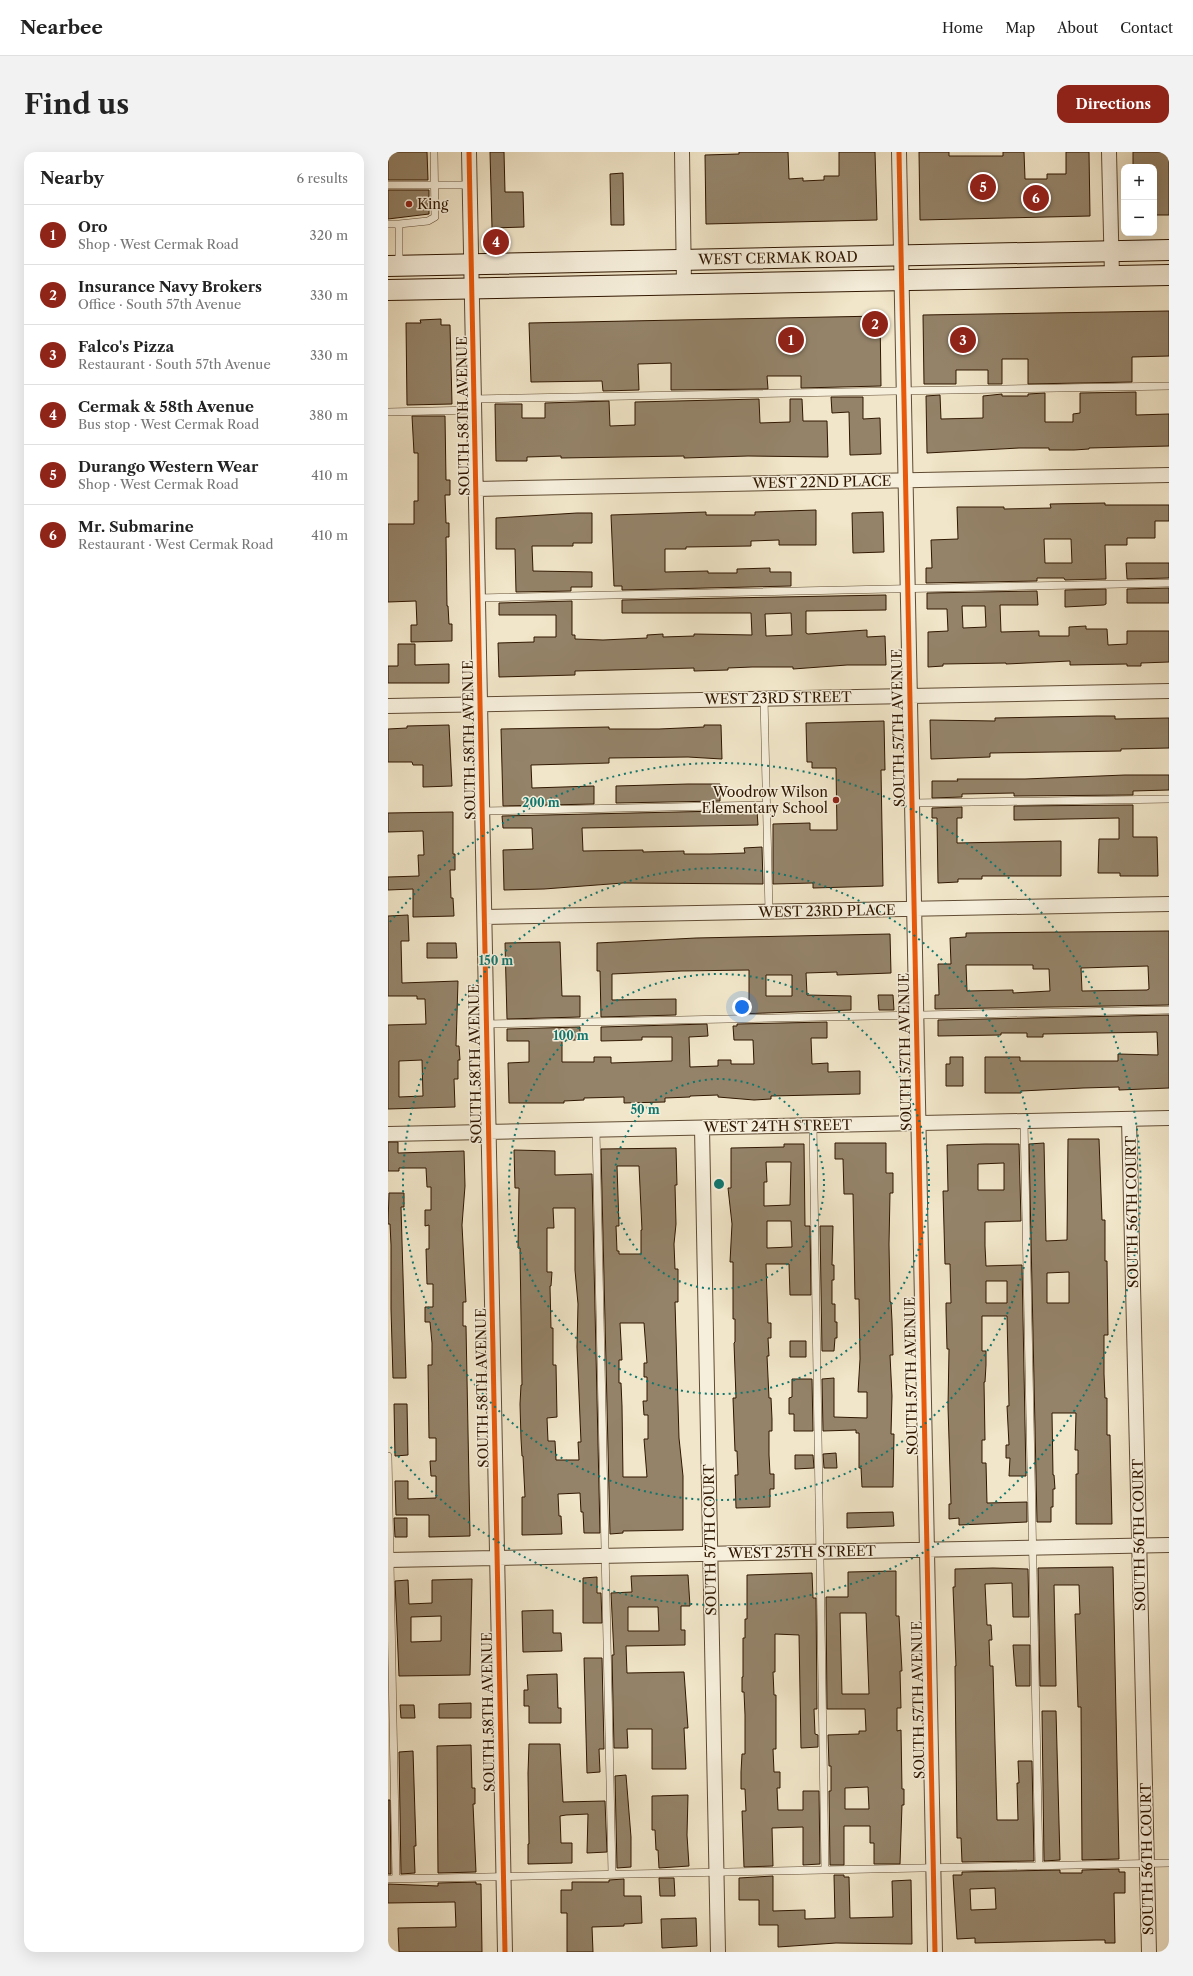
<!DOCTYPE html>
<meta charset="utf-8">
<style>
:root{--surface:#fff;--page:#f2f2f2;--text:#222;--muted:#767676;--line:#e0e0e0;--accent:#8f2418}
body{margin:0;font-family:"Libre Caslon Text",serif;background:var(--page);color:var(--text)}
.controls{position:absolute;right:12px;top:12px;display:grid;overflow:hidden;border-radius:8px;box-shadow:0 4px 16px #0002}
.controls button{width:36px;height:36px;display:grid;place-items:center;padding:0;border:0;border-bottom:1px solid var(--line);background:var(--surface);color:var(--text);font:20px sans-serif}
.you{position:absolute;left:354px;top:855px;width:14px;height:14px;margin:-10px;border:3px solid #fff;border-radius:50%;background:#1a73e8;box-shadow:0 0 0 6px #1a73e833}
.badge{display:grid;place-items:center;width:26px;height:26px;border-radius:50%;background:var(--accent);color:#fff;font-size:13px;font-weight:700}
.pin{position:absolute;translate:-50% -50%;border:2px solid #fff;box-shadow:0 1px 4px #0006}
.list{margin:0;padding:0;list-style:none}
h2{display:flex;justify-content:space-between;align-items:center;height:52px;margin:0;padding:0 16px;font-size:17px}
h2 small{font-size:13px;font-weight:400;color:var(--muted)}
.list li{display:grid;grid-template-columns:26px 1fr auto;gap:12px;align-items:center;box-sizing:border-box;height:60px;padding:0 16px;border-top:1px solid var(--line)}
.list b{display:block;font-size:15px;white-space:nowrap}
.list p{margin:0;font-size:13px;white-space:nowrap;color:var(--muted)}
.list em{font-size:13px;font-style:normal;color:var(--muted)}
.map{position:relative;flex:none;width:781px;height:1800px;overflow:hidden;border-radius:12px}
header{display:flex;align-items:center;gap:24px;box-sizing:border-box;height:56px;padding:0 20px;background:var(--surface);border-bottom:1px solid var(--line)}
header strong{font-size:19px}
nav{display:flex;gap:22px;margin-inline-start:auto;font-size:14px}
.intro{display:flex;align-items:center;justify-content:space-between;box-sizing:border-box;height:96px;padding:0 24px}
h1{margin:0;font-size:28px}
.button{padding:10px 18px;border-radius:12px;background:var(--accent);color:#fff;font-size:14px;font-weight:700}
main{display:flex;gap:24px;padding:0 24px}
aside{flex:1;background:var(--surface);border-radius:12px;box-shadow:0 4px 16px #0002}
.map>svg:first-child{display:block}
</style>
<header>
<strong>Nearbee</strong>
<nav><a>Home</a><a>Map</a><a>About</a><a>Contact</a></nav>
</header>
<div class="intro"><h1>Find us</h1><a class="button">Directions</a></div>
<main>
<aside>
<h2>Nearby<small>6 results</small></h2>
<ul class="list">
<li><span class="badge">1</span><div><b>Oro</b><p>Shop · West Cermak Road</p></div><em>320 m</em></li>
<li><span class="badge">2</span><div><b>Insurance Navy Brokers</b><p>Office · South 57th Avenue</p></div><em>330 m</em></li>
<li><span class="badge">3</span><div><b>Falco's Pizza</b><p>Restaurant · South 57th Avenue</p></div><em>330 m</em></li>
<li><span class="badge">4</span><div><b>Cermak &amp; 58th Avenue</b><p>Bus stop · West Cermak Road</p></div><em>380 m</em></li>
<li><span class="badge">5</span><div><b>Durango Western Wear</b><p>Shop · West Cermak Road</p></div><em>410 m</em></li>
<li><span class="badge">6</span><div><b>Mr. Submarine</b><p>Restaurant · West Cermak Road</p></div><em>410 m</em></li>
</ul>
</aside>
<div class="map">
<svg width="781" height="1800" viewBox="0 0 781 1800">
<rect width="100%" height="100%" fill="#f1e6c9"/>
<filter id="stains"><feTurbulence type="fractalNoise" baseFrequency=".005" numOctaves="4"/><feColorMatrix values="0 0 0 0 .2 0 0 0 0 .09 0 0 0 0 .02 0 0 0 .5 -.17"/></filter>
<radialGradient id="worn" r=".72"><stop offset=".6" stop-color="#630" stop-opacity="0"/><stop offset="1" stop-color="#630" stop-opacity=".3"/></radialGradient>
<path fill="#948369" stroke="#301701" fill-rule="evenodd" d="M0 0H39L40 28H0Z
M102 0H116L117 40H135L136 75 104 76Z
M351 0H400L401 27 415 26V29L436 28V24H451V0H487L489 68 318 72 317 3 351 2Z
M531 0H561V4H615V0H636L637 27H659V22H678V0H701L702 64 532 68Z
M745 0H781V63H766V15H745Z
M235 21 236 73H223L222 22Z
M0 38H41V62L0 67Z
M781 159V204L744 205V230L640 232V207H614V232H600V218H568V232H536L535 163Z
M492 164 493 234 413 236V224H379L380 237 283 238V211L250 212 251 238 215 239 214 229 143 230 141 171Z
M53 167V173H62L64 252 19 253 18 171H33L32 168Z
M748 240V263L781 262V294L701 296V297L686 298H661V296H631L539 301 538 244 552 243 553 267 595 266V244L614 242V244H640V242L657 241V270H685V262L692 261V241Z
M443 245H475V267L492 266 493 302 462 303 461 260 444 261Z
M371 247 372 271 402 270V247H414L415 269H439L440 305 360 304 296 306V304L173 306V304L139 305V309H108L107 252H134V266H157V251L221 249 222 274 247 273V250Z
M24 264H57L58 328H62V343H57L58 371H61V385H58L59 454H60L61 472H64V489L23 490V473H29L28 449 0 450V372H26V349H30V301H26Z
M717 351V353H781V369H767V386H739V393H717L718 427 677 428 676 426H649V429L538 431V416H544L543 388 570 387 569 355H616V357L663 356 662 352ZM656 387H683L684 411H657Z
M428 358V393H391V388L363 389V394L298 395V397H277V420L320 419V421H349V417L382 416V420H403V434L234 438V434H226L223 363 318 360V363H367V360Z
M495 360 496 400 465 401 464 361Z
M189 361H204V391H185V394H144L145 419 204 420V435H183V439L128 440 127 397H108V366Z
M738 411H781V426L739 427Z
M781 436V451H739V437Z
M718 437V452L716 453 677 455V438Z
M649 439 650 453H612L613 480 651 479V484H681V475L698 474V477H719L720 493 739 492V479H781V510L753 511V514H739V512L682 513V509L618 512V511L555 512V514L540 515V480L560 479 559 457H539V441ZM574 454H597L598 475 575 476Z
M498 443V458L418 459V481L420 482 479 478V485L497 484 498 513H459L405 517V515H364L340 516V518L306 519V516L187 519V523L111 525 110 491 146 490V485H168V463H111V451L184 449V483H187V487L215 488 259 486V483L275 482V485L306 484V482L364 483 363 461H234V448ZM403 461 404 483 378 484 377 462Z
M10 492H27V513L61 512V531H0V514H10Z
M709 564H727V567L781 566V596L733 597V599L602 601V605L543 607 542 568 607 569V566Z
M496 569 497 618H493L495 734 425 736V731L385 732V672L422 671V678H449L448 616H424V610H419L418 571Z
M61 573 64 634 35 635V613H25L24 610H0V577L19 576V574Z
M316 573H333L334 607 300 605 221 606V611L143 613 144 636 206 634V652L115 654 113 577 221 575V577H271L316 575Z
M737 623H781V638L745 639V643L626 644V641L574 642V645L544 646V629H570L569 627H637Z
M300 632H332V649L228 651V634Z
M745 653V685H769L770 724H732V721H710L711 687H731V666L626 668V654Z
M574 655V666H569V691L673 689V724H594V727H570V730L550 731 549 666H544V656Z
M333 659H369L370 673 194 676 195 699 255 698V700L296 699V702H322L357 701 356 696 374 695 375 732 235 731 156 737 116 738 115 698 145 697 144 676H115L114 664Z
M65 660V702H67V718H62L63 746H65L66 764 25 765V737L0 738V725L31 724 30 703H36L35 679 0 680V661Z
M20 763 21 789H13L14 831 70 829 68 894H71L72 908H70V927H66L67 955 0 957V873L38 872 37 847H29V844H0V764ZM34 908 35 944 11 945V909Z
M781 779V853L547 857V843H551L550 812H563L562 786 578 785V781ZM578 813H645V817H661L662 839 625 841V838L579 839ZM760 814 761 837 759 838 694 839 693 816Z
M502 782 503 821 449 823V820L418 821 419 843 463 844V858L350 862V848H361V818L293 819 224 822V848L288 847V863L213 865 212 819H209V791L308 786ZM378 823H404V844H378Z
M172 790 174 844H192V865L119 867 117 791Z
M39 791H68L69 806H39Z
M490 843H505L506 858H491Z
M781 863V936L731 938V935L695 936 633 939V941H597V905H632V909H730V902L770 903 769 880 655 882V885H639V881H613V883L550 884V868Z
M439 870V886H423L424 912 440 911V920L472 919V942L383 944V947L366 948 330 945V943L302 944V945L277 946V950L236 951V945L196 946V948L176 949V951H121L120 911 141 910V889H119V877L192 875V888H174V910H206V905H223V911L284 909V885H254V888L213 889V875L319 872 320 884 301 885 302 915 330 914V908H343V912H366L365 888H346L345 874H349V872Z
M562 905H575V934H558V912H562Z
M680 987H711L714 1068H717V1109H719L720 1183H716V1222L717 1246H719V1283H722L724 1372H688V1322H690V1298H687L688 1261H664L665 1323H666L667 1337H665V1355H663V1370H649L641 992 656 991 658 1089 679 1088ZM681 1120V1151H659V1121Z
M0 990H10V1001L76 999 77 1034 74 1073 78 1150H75V1174H78L82 1384 41 1385V1363H8L7 1329H20V1347L48 1346V1324H43L42 1309H48V1286H41L40 1213H44V1191L42 1170H37V1155H45V1132H39L38 1097H41V1073L37 1074V1058H43V1035H39L38 1016H11V1019H0Z
M447 991H498V1021H505V1041H502L501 1092 502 1150H503L504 1169 505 1203H502L504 1244 503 1282H506L505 1335H474L473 1316H471V1281H468V1278L435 1279 434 1227 446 1226V1265L479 1266V1240H470L472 1207 471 1147H467L465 1042H456L455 1007H447Z
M396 992H416L417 1074H422L423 1143H402L401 1112H378L380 1171H383V1186H380L381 1204H379L381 1246H383L384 1267V1279H381V1303L382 1322H386V1337H382V1355L348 1356 347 1323H350L349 1299H347L345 1246H348L346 1191 347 1190V1167H345V1110H342L344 1072 340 1036H343V996L396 995ZM378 1010H403L402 1053 376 1054V1030H379ZM379 1069H403L404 1095 379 1096Z
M597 992H631L633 1069 597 1070V1094L598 1114 634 1113 638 1324H621L622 1306H618V1293H621L619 1254H621L619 1164H594V1199H598V1213L597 1230H596L597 1288H594V1311H598L599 1351 639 1350V1370L571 1373V1366L561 1367V1352H563L560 1255 561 1197H559L558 1158V1151H563L562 1112H557L555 1039H560L559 993ZM616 1011V1038H590V1012ZM598 1129H619V1151H598Z
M288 996 289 1033H287L288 1072 286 1092 287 1117H290V1150H287L291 1286 295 1324V1378L235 1379V1381L222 1382 213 997ZM229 1014H251L254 1078H253V1102H231V1099H229L228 1074H231ZM232 1171H256L259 1211H256V1225H259V1249H255L256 1263H260V1287H256L259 1325H235L234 1254 233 1231H231V1208H234Z
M126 998 167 999V1023L204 1022 212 1381H196L195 1360H193L192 1341 170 1342 171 1364H173L174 1382 134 1383V1345H137L135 1304H134L133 1287 132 1252 133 1233H134L132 1096H130L131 1036H127ZM165 1056H187V1118L190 1152 189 1195 193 1290H190L191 1308H168L167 1289H160L159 1266 169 1265 168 1213H165V1176H163L162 1134H163L164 1120H159V1076H166Z
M1 1041H16V1055H13L18 1226H5L3 1157V1093L2 1072H0Z
M432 1074H445L444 1113H446V1128H444V1152H447V1170H449V1186H447L446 1199H434Z
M402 1189H418V1205H402Z
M404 1227H424L425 1279H406V1262H401V1246L404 1245Z
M6 1252H19L20 1303 7 1304Z
M448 1301 449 1316H436L435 1302Z
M407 1303H425L426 1316 407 1317Z
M505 1360 506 1374 459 1376V1361Z
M6 1366H19V1385H7Z
M725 1415 731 1707 694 1708 693 1555H690L687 1462H692L691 1433H666L668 1534H652L650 1416Z
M605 1416 640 1417 641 1465H625L624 1431 597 1432 599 1473H603L604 1488H601L602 1514H605L609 1668H630L629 1631H631L630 1609H644L646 1709 574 1710 573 1686H569L567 1514H568L565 1435H567V1417Z
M508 1419V1464H511L514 1519H512L513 1556H509V1579L513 1578 514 1637H516V1653H514L512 1712H486V1691H482V1674H456V1713H442L441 1639H443V1614H441L440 1583 471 1582V1579H478L477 1557H439L438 1445H460V1420ZM452 1461H478L481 1542H454ZM480 1635 481 1657H457V1636Z
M424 1421 425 1446H428L429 1557H426L427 1582 430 1583V1595L413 1596 411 1483 387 1482V1520H385L386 1543H388V1597H385L386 1620H392V1636H389L390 1658H415V1639H431L432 1712 415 1713V1675L384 1676 385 1714 356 1715 354 1659H358L357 1637H353V1620L354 1602H357V1563L356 1540H354V1525H355V1486H357V1467H359V1423Z
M300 1423 302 1454H293V1478H297V1493L238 1494 239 1521 296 1520 300 1576H296L298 1617H264V1577H239L240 1596H226L224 1503H226L223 1441 244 1440 243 1424ZM240 1455H270L271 1479H240Z
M209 1425V1441H213L214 1471H195V1426Z
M84 1427 82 1523 11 1524 7 1429 20 1428 21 1452 44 1451V1428ZM53 1464V1489L23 1490V1465Z
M165 1458V1481H173L174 1499 135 1500 134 1459Z
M625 1493H642V1534H628Z
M196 1506H214L216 1597H211L212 1620 199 1621Z
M169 1522 170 1556H173V1571H141V1554H136V1538H140L139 1523Z
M83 1551V1566H51V1552Z
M12 1553H26L27 1566H13Z
M654 1559H668L672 1708 656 1709Z
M141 1592H172L175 1650 217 1649 219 1700 199 1701 200 1662 178 1663 172 1664 173 1691H184V1711L140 1712V1692H141L140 1621Z
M83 1593 84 1636H87V1652H85L88 1720 50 1721 49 1594Z
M25 1599 28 1694H26L27 1721 13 1722 11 1600Z
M238 1623 243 1685V1715L229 1716 227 1624Z
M300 1643 299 1683 301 1714 271 1716 270 1698H268L267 1678H264V1644Z
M0 1648H2L3 1722H0Z
M731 1717V1720H737V1741H726L727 1791H717V1788H708L587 1791V1786L569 1787 565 1723H574V1720L672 1718V1721H694V1718ZM607 1736 608 1757 583 1758 582 1737Z
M446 1723H456V1725H461L462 1766 505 1765 504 1729 523 1728 524 1792 448 1791 390 1795V1773H371V1748H351V1726L385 1724V1759L417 1758V1767L447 1766Z
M271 1726H286L287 1744H272Z
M236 1727V1744H253L254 1771 236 1772V1774L204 1775 205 1800H179V1761H173V1738H184V1730H221V1728Z
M88 1730V1732H93L94 1800H11L10 1776 68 1775 67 1750 0 1751V1732L50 1734V1731Z
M308 1766 309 1794 274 1796 273 1767Z"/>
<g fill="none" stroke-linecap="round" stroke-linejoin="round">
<defs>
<path id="service" d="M0 33H82
M0 72H11
M11 112V72L40 69 47 65 46 0
M86 247 781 234
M0 260 87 258
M90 446 781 431
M376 546 381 760
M524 651 781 647
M94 659 379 653
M99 872 781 858
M636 969 651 1714
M425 973 437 1718
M208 978 224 1722
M0 1304 8 1727
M0 1727 781 1711"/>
<path id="minor" d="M81 0 117 1800
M294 0 296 132
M511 0 547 1800
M721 0 724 124
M88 337 781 323
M0 554 781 539
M97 765 781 752
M741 967 761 1800
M314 976 330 1800
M0 982 781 966
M0 1408 781 1393"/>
<path id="secondary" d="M0 114 781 98
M0 138 781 123"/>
</defs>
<use href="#service" stroke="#604b33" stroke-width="8"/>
<use href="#minor" stroke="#604b33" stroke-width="16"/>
<use href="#secondary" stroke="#301701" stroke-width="22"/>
<use href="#service" stroke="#f6efdc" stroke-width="7"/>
<use href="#minor" stroke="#f6efdc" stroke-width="14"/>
<use href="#secondary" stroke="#f6efdc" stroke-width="20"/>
<defs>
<path id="cycleway" d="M81 0 117 1800
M511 0 547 1800"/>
</defs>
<use href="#cycleway" stroke="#f6efdc" stroke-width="8"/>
<use href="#cycleway" stroke="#e8590c" stroke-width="5"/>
</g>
<g fill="none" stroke="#0f766e" stroke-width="2" stroke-dasharray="2 4">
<circle cx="331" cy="1032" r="105"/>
<circle cx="331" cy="1032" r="210"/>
<circle cx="331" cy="1032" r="316"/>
<path d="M2 770A421 421 0 1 1 2 1294"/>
</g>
<g fill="#8f2418" stroke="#f6efdc" stroke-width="1.5">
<circle cx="21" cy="52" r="4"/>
<circle cx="448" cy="648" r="4"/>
</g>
<g text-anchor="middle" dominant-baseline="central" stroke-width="3" stroke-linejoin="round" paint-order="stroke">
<g font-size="14" fill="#301701" stroke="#f6efdc" text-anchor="start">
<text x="29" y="52">King</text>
<text x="440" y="640" text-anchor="end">Woodrow Wilson<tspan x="440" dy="16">Elementary School</tspan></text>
</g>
<g font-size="14" fill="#301701" stroke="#f6efdc">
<text transform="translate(390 106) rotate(-1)">WEST CERMAK ROAD</text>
<text transform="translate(75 264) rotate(-91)">SOUTH 58TH AVENUE</text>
<text transform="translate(434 330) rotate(-1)">WEST 22ND PLACE</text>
<text transform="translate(390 546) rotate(-1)">WEST 23RD STREET</text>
<text transform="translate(510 576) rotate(-91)">SOUTH 57TH AVENUE</text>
<text transform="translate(81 588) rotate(-91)">SOUTH 58TH AVENUE</text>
<text transform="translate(439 759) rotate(-1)">WEST 23RD PLACE</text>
<text transform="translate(517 900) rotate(-91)">SOUTH 57TH AVENUE</text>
<text transform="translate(87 912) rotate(-91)">SOUTH 58TH AVENUE</text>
<text transform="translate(390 974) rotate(-1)">WEST 24TH STREET</text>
<text transform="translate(744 1060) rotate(-91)">SOUTH 56TH COURT</text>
<text transform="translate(523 1224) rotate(-91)">SOUTH 57TH AVENUE</text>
<text transform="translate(94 1236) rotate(-91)">SOUTH 58TH AVENUE</text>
<text transform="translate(751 1383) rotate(-91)">SOUTH 56TH COURT</text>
<text transform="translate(322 1388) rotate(-91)">SOUTH 57TH COURT</text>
<text transform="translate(414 1400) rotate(-1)">WEST 25TH STREET</text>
<text transform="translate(530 1548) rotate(-91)">SOUTH 57TH AVENUE</text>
<text transform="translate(100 1560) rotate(-91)">SOUTH 58TH AVENUE</text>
<text transform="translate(759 1707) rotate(-91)">SOUTH 56TH COURT</text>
</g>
</g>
<circle cx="331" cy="1032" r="6" fill="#0f766e" stroke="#f6efdc" stroke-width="2"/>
<g font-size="12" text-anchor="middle" font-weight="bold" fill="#0f766e" stroke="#f6efdc" stroke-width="3" stroke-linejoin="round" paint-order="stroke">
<text x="153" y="655">200 m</text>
<text x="108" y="813">150 m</text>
<text x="183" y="888">100 m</text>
<text x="257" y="962">50 m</text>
</g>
<rect width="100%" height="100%" filter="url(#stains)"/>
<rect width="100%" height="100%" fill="url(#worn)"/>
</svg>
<div class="controls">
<button>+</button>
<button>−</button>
</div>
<div class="you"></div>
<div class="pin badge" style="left:403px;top:188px">1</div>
<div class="pin badge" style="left:487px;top:172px">2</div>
<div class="pin badge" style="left:575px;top:188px">3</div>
<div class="pin badge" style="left:108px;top:90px">4</div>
<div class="pin badge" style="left:595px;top:35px">5</div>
<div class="pin badge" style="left:648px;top:46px">6</div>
</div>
</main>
